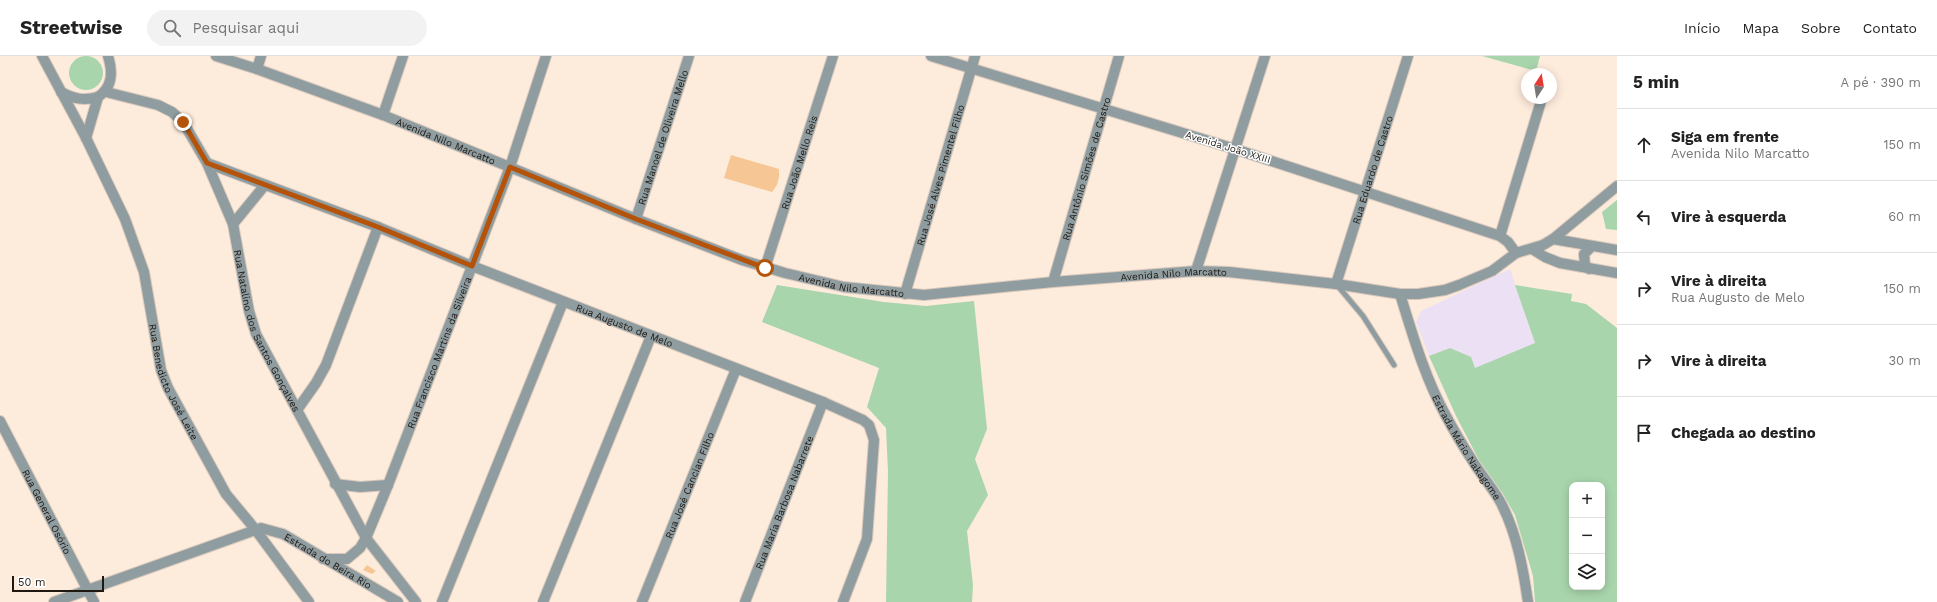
<!DOCTYPE html>
<html lang="pt">
<meta charset="utf-8">
<style>
:root{--surface:#fff;--page:#f2f2f2;--text:#222;--muted:#767676;--line:#e0e0e0}
body{margin:0;font-family:"Work Sans",sans-serif;background:var(--page);color:var(--text)}
.controls{position:absolute;right:12px;bottom:12px;display:grid;overflow:hidden;border-radius:8px;box-shadow:0 2px 10px #0003}
.controls button{width:36px;height:36px;display:grid;place-items:center;padding:0;border:0;border-bottom:1px solid var(--line);background:var(--surface);color:var(--text);font:20px sans-serif}
.compass{position:absolute;left:1521px;top:12px;width:36px;height:36px;border-radius:50%;background:var(--surface);box-shadow:0 2px 10px #0003;rotate:12deg}
.scale{position:absolute;left:12px;bottom:10px;width:92px;box-sizing:border-box;padding-left:4px;border:2px solid #1f1811;border-top:0;font-size:11px;line-height:14px;white-space:nowrap;color:#1f1811;-webkit-text-stroke:3px #fff;paint-order:stroke}
.stop{position:absolute;width:12px;height:12px;margin:-9px;border:3px solid #b45309;border-radius:50%;background:#fff}
.stop.end{background:#b45309;border-color:#fff;box-shadow:0 1px 4px #0008}
.list{margin:0;padding:0;list-style:none}
h2{display:flex;justify-content:space-between;align-items:center;height:52px;margin:0;padding:0 16px;font-size:17px}
h2 small{font-size:13px;font-weight:400;color:var(--muted)}
.list li{display:grid;grid-template-columns:26px 1fr auto;gap:12px;align-items:center;box-sizing:border-box;height:72px;padding:0 16px;border-top:1px solid var(--line)}
.list b{display:block;font-size:15px;white-space:nowrap}
.list p{margin:0;font-size:13px;white-space:nowrap;color:var(--muted)}
.list em{font-size:13px;font-style:normal;color:var(--muted)}
.icon{flex:none;width:22px;height:22px;fill:none;stroke:currentColor;stroke-width:2;stroke-linecap:round;stroke-linejoin:round}
.map{position:relative;flex:none;width:1617px;height:546px;overflow:hidden}
header{display:flex;align-items:center;gap:24px;box-sizing:border-box;height:56px;padding:0 20px;background:var(--surface);border-bottom:1px solid var(--line)}
header strong{font-size:19px}
nav{display:flex;gap:22px;margin-inline-start:auto;font-size:14px}
.search{width:280px;height:36px;background:var(--page);display:flex;align-items:center;gap:10px;box-sizing:border-box;padding:0 14px;border-radius:22px;color:var(--muted);font-size:15px}
main{display:flex}
aside{flex:1;background:var(--surface)}
.map>svg:first-child{display:block}
</style>
<header>
<strong>Streetwise</strong>
<div class="search"><svg class="icon" aria-label="search" viewBox="0 0 24 24"><circle cx="10" cy="10" r="6"/><path d="M15 15l6 6"/></svg>Pesquisar aqui</div>
<nav><a>Início</a><a>Mapa</a><a>Sobre</a><a>Contato</a></nav>
</header>
<main>
<div class="map">
<svg width="1617" height="546" viewBox="0 0 1617 546">
<rect width="100%" height="100%" fill="#fdebdc"/>
<path fill="#ece0f4" d="M1510 213 1535 287 1475 313 1450 292 1429 300 1416 266 1421 255Z"/>
<path fill="#a9d5ac" fill-rule="evenodd" d="M69 17a17 17 0 1 1 34 0a17 17 0 1 1-34 0Z
M1482 0H1540L1536 15Z
M1617 144V174L1606 173 1602 156Z
M777 229 884 246 926 250 974 245 987 373 975 403 988 439 967 475 973 529 972 546H886L888 416 886 372 867 351 879 312 762 266Z
M1515 229 1572 238 1571 245 1586 248 1617 272V546H1535L1533 520 1515 459 1503 438 1479 404 1456 360 1429 300 1450 292 1471 301 1475 312 1535 287ZM1572 429H1602V531H1572Z"/>
<path fill="#f6c695" d="M731 99 779 113V121L777 129 772 136 724 122Z
M367 509 376 515 372 518 363 514Z"/>
<g fill="none" stroke-linecap="round" stroke-linejoin="round">
<defs>
<path id="service" d="M1337 229 1363 260 1394 309"/>
<g id="minor">
<path id="s1" d="M42 0 86 82 125 163 144 216 161 314 168 332 226 438 255 473 309 546"/>
<path d="M257 13 261 0"/>
<path d="M61 36C74 43 84 45 98 41"/>
<path id="s2" d="M106 36 158 49 172 56 183 66 207 107 233 168 249 255 256 278 366 482 416 546"/>
<path d="M383 59 403 0"/>
<path d="M86 82 98 41C113 31 113 16 108 0"/>
<path id="s3" d="M207 107 378 171 472 210 823 346 863 364 869 369 874 384 867 483 843 546"/>
<path id="s4" d="M636 163 689 0"/>
<path d="M233 168 265 129"/>
<path d="M1500 180 1542 42"/>
<path d="M1553 183 1617 194"/>
<path d="M1532 193 1545 201 1560 207 1617 217"/>
<path d="M1516 197 1543 189 1553 183 1617 130"/>
<path id="s5" d="M765 212 833 0"/>
<path d="M1589 213 1585 209 1584 198 1592 190"/>
<path d="M1196 215 1265 0"/>
<path id="s6" d="M1053 226 1119 0"/>
<path id="s7" d="M1336 228 1408 0"/>
<path id="s8" d="M905 238 975 0"/>
<path id="s9" d="M1400 238C1413 280 1425 322 1446 360 1454 375 1463 390 1472 404 1481 419 1493 432 1501 447 1517 478 1523 512 1528 546"/>
<path d="M297 354 316 327 326 309 378 171"/>
<path id="s10" d="M0 365 94 546"/>
<path d="M335 428 360 431 388 429"/>
<path id="s11" d="M323 503H347L360 492 366 482 388 429 510 111 546 0"/>
<path id="s12" d="M54 546 261 472 283 478 398 546"/>
<path d="M442 546 563 246"/>
<path d="M543 546 651 280"/>
<path id="s13" d="M642 546 736 313"/>
<path id="s14" d="M745 546 823 346"/>
</g>
<g id="tertiary">
<path id="s15" d="M216 0 257 13 383 59 636 163 742 204 785 217 844 231 924 239 1053 226 1196 215 1229 216 1336 228 1400 238H1418L1445 234 1459 229 1492 215 1516 197 1508 186 1500 180 1235 93 931 0"/>
</g>
</defs>
<use href="#service" stroke="#d9c9bc" stroke-width="7"/>
<use href="#minor" stroke="#d9c9bc" stroke-width="12"/>
<use href="#tertiary" stroke="#d9c9bc" stroke-width="12"/>
<use href="#service" stroke="#8f9ca0" stroke-width="5"/>
<use href="#minor" stroke="#8f9ca0" stroke-width="10"/>
<use href="#tertiary" stroke="#8f9ca0" stroke-width="10"/>
</g>
<g fill="none" stroke-linecap="round" stroke-linejoin="round">
<path stroke="#b45309" stroke-width="5" d="M183 66 207 107 378 171 472 210 510 111 636 163 765 212"/>
</g>
<g text-anchor="middle" dominant-baseline="central" stroke-width="3" stroke-linejoin="round" paint-order="stroke">
<g font-size="10" fill="#1f1811" stroke="#fff">
<text stroke="none"><textPath href="#s4" startOffset="86">Rua Manoel de Oliveira Mello</textPath></text>
<text stroke="none"><textPath href="#s15" startOffset="245">Avenida Nilo Marcatto</textPath></text>
<text transform="translate(1228 91) rotate(17)">Avenida João XXIII</text>
<text stroke="none"><textPath href="#s5" startOffset="111">Rua João Mello Reis</textPath></text>
<text stroke="none"><textPath href="#s6" startOffset="118">Rua Antônio Simões de Castro</textPath></text>
<text stroke="none"><textPath href="#s7" startOffset="120">Rua Eduardo de Castro</textPath></text>
<text stroke="none"><textPath href="#s8" startOffset="124">Rua José Alves Pimentel Filho</textPath></text>
<text stroke="none"><textPath href="#s15" startOffset="1001">Avenida Nilo Marcatto</textPath></text>
<text stroke="none"><textPath href="#s15" startOffset="677">Avenida Nilo Marcatto</textPath></text>
<text stroke="none"><textPath href="#s3" startOffset="448">Rua Augusto de Melo</textPath></text>
<text stroke="none"><textPath href="#s2" startOffset="311">Rua Natalino dos Santos Gonçalves</textPath></text>
<text stroke="none"><textPath href="#s11" startOffset="252">Rua Francisco Martins da Silveira</textPath></text>
<text stroke="none"><textPath href="#s1" startOffset="354">Rua Benedicto José Leite</textPath></text>
<text stroke="none"><textPath href="#s9" startOffset="168">Estrada Mário Nakagome</textPath></text>
<text stroke="none"><textPath href="#s13" startOffset="126">Rua José Cancian Filho</textPath></text>
<text stroke="none"><textPath href="#s14" startOffset="107">Rua Maria Barbosa Nabarrete</textPath></text>
<text stroke="none"><textPath href="#s10" startOffset="102">Rua General Osório</textPath></text>
<text stroke="none"><textPath href="#s12" startOffset="295">Estrada do Beira Rio</textPath></text>
</g>
</g>
</svg>
<div class="controls">
<button>+</button>
<button>−</button>
<button><svg class="icon" aria-label="layers" viewBox="0 0 24 24"><path d="M12 4l9 5-9 5-9-5zM3 14l9 5 9-5"/></svg></button>
</div>
<svg class="compass" viewBox="-18 -18 36 36"><path d="M0-13l5 13h-10z" fill="#e53935"/><path d="M0 13l5-13h-10z" fill="#767676"/></svg>
<div class="scale">50 m</div>
<div class="stop" style="left:765px;top:212px"></div>
<div class="stop end" style="left:183px;top:66px"></div>
</div>
<aside>
<h2>5 min<small>A pé · 390 m</small></h2>
<ul class="list">
<li><svg class="icon" aria-label="ahead" viewBox="0 0 24 24"><path d="M12 20V5M6 11l6-6 6 6"/></svg><div><b>Siga em frente</b><p>Avenida Nilo Marcatto</p></div><em>150 m</em></li>
<li><svg class="icon" aria-label="left" viewBox="0 0 24 24"><path d="M17 20v-9H6M10 6l-5 5 5 5"/></svg><div><b>Vire à esquerda</b></div><em>60 m</em></li>
<li><svg class="icon" aria-label="right" viewBox="0 0 24 24"><path d="M7 20v-9h11M14 6l5 5-5 5"/></svg><div><b>Vire à direita</b><p>Rua Augusto de Melo</p></div><em>150 m</em></li>
<li><svg class="icon" aria-label="right" viewBox="0 0 24 24"><path d="M7 20v-9h11M14 6l5 5-5 5"/></svg><div><b>Vire à direita</b></div><em>30 m</em></li>
<li><svg class="icon" aria-label="arrive" viewBox="0 0 24 24"><path d="M6 21V4h12l-3 4 3 4H6"/></svg><div><b>Chegada ao destino</b></div></li>
</ul>
</aside>
</main>
